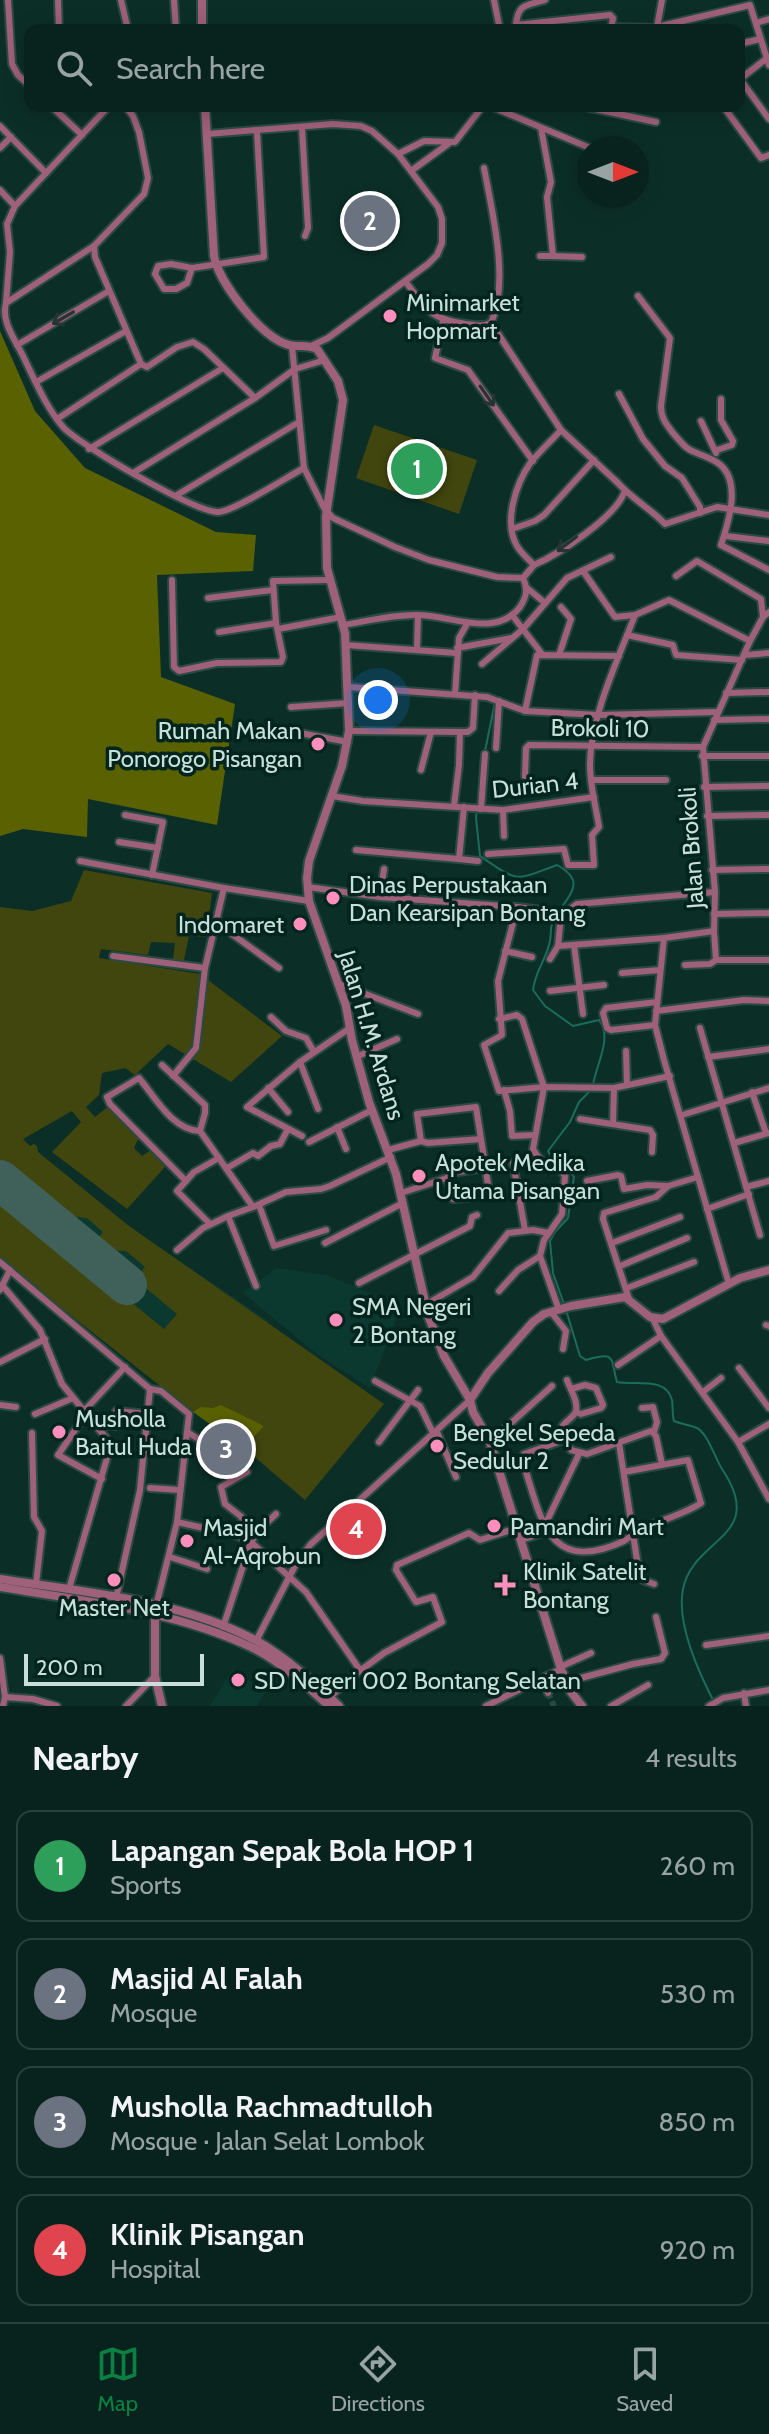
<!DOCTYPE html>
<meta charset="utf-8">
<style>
:root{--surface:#08231d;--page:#162f2a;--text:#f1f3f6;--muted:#98a4a4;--line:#29403b;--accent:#0b8043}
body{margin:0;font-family:Cabin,sans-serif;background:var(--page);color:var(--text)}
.compass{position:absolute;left:577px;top:136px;width:72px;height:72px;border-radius:50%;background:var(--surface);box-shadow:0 4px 20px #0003;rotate:90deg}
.scale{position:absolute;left:24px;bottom:20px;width:180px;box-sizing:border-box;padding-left:8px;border:4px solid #c8e0d9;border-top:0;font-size:22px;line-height:28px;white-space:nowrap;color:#c8e0d9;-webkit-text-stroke:6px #01251d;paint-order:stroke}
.you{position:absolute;left:378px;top:700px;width:28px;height:28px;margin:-20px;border:6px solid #fff;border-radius:50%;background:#1a73e8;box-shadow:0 0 0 12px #1a73e833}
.badge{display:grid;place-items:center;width:52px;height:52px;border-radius:50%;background:var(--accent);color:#fff;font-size:26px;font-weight:700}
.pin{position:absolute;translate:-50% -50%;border:4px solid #fff;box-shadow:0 2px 8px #0006}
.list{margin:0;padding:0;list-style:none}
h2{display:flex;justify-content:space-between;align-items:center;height:104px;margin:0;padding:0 32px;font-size:34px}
h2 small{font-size:26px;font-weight:400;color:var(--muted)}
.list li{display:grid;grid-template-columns:52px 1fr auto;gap:24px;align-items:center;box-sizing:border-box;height:112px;margin:0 16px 16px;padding:0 16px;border:2px solid var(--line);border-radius:16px}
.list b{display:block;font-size:30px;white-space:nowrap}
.list p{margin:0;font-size:26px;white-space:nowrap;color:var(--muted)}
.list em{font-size:26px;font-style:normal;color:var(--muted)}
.icon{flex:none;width:44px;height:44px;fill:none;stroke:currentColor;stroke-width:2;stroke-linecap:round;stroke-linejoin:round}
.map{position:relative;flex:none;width:769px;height:1706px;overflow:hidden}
.search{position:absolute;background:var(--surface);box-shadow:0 4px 20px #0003;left:24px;right:24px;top:24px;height:88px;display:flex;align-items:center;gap:20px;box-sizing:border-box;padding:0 28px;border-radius:16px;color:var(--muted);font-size:30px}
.sheet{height:616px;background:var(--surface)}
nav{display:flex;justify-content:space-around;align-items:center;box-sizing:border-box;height:112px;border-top:2px solid var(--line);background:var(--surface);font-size:22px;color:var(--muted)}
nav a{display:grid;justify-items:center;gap:4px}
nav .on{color:var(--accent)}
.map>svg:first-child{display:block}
</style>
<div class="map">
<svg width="769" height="1706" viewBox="0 0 769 1706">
<rect width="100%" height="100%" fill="#0b2f27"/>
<g fill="#0b392f">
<polygon points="0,1114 30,1146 34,1144 37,1146 38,1152 128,1226 267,1320 276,1335 197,1411 193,1412 0,1259"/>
<polygon points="276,1268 327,1275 401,1306 370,1388 318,1355 243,1293"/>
<polygon points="232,1670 266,1691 257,1706 210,1706"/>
</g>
<g fill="#41460e">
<polygon points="374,425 477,460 459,514 356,478"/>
<polygon points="84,870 212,893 206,937 189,936 184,960 173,960 175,943 151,942 148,955 101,949 99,958 200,974 282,1036 231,1082 168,1044 135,1075 125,1068 102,1073 99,1095 86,1107 95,1117 109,1106 139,1137 134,1148 142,1156 151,1150 165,1167 127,1209 52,1152 81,1122 72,1111 23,1139 30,1146 34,1144 37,1146 38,1152 129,1226 384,1404 305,1500 244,1448 264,1426 213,1408 193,1412 0,1259 0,1194 164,1329 177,1314 135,1279 145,1267 126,1251 100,1250 93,1245 103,1232 87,1218 59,1215 0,1166 0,907 32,911 71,901"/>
</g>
<g fill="#5a6100">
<polygon points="0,331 35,411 85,468 216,532 256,535 253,571 157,575 161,677 235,704 217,825 88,799 87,837 23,829 0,836"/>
<polygon points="221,1405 264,1426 244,1448 193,1412 201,1407 213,1408"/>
</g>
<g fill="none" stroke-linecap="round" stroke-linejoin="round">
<g stroke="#1c6c5b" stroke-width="2">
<polyline points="485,751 495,702"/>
<path d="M480 781 476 818 480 856C520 883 513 881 557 865 584 880 573 891 559 911"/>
<path d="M555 917C549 926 552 931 550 941 547 958 535 971 533 990L545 1006 573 1026 599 1020C613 1037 596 1065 593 1085"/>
<polyline points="564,1304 553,1273 550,1241 555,1232 568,1218 574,1177 563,1162 552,1158 548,1151 570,1122 579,1102 590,1091"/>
<path d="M566 1310 580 1356 586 1360C617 1351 610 1358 617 1382 635 1386 666 1376 672 1400 673 1407 672 1414 674 1421 681 1424 690 1425 697 1428 708 1434 715 1458 722 1469 768 1538 693 1537 683 1589 676 1625 700 1675 716 1706"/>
</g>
<polyline stroke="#40615a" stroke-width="40" points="0,1180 127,1285"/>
<polyline stroke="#274a42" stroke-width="6" stroke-dasharray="6 3" stroke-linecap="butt" points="548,1693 554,1706"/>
<defs>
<g id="minor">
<polyline points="8,0 12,64 18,75 30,86"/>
<polyline points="58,0 59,30"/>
<polyline points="121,0 128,30"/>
<polyline points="174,0 176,30"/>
<polyline points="494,0 500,30"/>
<path d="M545 0C526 6 518 3 516 25L610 15 613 18 611 30"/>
<polyline points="662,0 657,27 750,5 769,65"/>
<polyline points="756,23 769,19"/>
<polyline points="612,27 655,28"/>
<polyline points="739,44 760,39"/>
<polyline points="740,79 769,119"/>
<polyline points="740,79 766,59"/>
<polyline points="51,106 82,135"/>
<path d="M125 106 133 116 139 132 148 178 144 194 94 246 6 303C1 321 14 338 22 354 34 378 46 408 64 428 83 447 193 511 218 512 233 512 287 477 304 468"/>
<polyline points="490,106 590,148"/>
<polyline points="581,106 656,122"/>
<polyline points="723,106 761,158 769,155"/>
<polyline points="0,126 46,173"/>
<polyline points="302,128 308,228 305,236"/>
<polyline points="207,134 333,124 361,126 372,131 398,154 438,207 442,219 442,243 437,255 428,264 328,338 311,346"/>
<polyline points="0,148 11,137"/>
<polyline points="398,154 424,141 455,142 483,106"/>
<path d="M484 168C492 211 510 282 491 323"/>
<polyline points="411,171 448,144"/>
<polyline points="0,190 15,206"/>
<polyline points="94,246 95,257 141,364"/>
<polyline points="540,256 553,256 547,197 551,182 541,128"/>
<polyline points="553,256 582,257"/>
<polyline points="192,268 187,283 176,289 164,289 155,274 158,266 171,264 192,268 264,257 257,132"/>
<path d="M405 281C427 309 429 319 466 324 475 325 483 327 491 323L561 430 618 483C631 498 651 509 665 524L717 507 769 515"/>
<path d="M638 296 670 338 661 406C661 418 666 424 673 433 692 456 689 448 713 460 744 475 729 521 721 545L769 570"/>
<polyline points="6,303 10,252 7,224 15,206 109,106"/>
<polyline points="443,321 435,358 468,370 533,461"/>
<polyline points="17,345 109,291"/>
<polyline points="292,346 304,468 324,508 333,518 395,547 429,560 497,577 523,578"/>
<polyline points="141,364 147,367 177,347 193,342 204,349 255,398"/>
<polyline points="36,382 126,331"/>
<polyline points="619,394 643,439 665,466 682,478 700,507 700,513"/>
<polyline points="57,419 141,364"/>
<polyline points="701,421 716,453"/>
<path d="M561 430C552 440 540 451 531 462 516 483 503 522 517 546 521 553 528 559 534 565 559 554 614 518 624 493"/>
<polyline points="89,449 223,368"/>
<polyline points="717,450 732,445 733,441 721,420 721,399"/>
<polyline points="133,473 255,398 295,369 325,360"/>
<polyline points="177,495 299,422"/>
<polyline points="512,529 535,521 544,515 594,460"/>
<polyline points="726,536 769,541"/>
<polyline points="583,571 615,617 635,615 669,600 750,641"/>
<polyline points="676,576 697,561 761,599 763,617"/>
<polyline points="172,580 174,667 179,671 217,663 281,662 283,657 276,623 273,581 329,580"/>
<polyline points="527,588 545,603"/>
<polyline points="208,598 273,590"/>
<polyline points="512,615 542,654"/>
<path d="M343 625C368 621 394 614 418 615 450 615 496 639 520 607 527 596 528 589 523 578L534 565"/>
<polyline points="278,629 341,617"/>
<polyline points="219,632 276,623"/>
<polyline points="627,635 673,645 676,655 742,660"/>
<polyline points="346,645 456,653"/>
<polyline points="457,648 511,638"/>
<polyline points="417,649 418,615"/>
<polyline points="559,655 571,619 561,607"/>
<polyline points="744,655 769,653"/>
<polyline points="482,664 523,629 567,578 611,557"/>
<polyline points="349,687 487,697 525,711 599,715 717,712"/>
<polyline points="726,693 769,692"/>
<polyline points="455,694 459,638 467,624"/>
<polyline points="291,707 349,703"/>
<polyline points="525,711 537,655 619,656"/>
<polyline points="714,720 769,719"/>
<polyline points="349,731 468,732 473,728 475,695"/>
<polyline points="300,733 348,742"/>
<polyline points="496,748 499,701"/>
<polyline points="702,756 769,756"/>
<polyline points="421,770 431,732"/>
<polyline points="525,776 526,748 529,745 703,747"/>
<polyline points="591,780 666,780"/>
<polyline points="704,787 769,786"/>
<polyline points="332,796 363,801 503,810 594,797"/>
<polyline points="454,806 459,765 460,732"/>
<polyline points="464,807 459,859 478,861"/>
<polyline points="481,809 485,754"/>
<polyline points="503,810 504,836"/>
<polyline points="125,815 163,822 152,875"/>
<polyline points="707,816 769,815"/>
<polyline points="119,842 158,848"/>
<polyline points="356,850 459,859"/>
<path d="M488 854 564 849 568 865H594L592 835 599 827C596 807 590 786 590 765 590 717 618 660 635 615"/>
<polyline points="80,861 224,888 309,901"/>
<polyline points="712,870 769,869"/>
<polyline points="308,887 380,897 517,907 550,911 561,916"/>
<polyline points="380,897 384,869"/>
<polyline points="517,907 498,981 502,1035 484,1045 499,1091 544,1087 614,1088 670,1076"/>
<polyline points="714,914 769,913"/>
<polyline points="561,916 577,904 715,892"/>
<polyline points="214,921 279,968"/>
<polyline points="714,931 716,960 769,960"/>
<polyline points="574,945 583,1014"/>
<polyline points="558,946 664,938"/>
<polyline points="505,951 532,957"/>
<polyline points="113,956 205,968"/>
<polyline points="550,959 558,946 561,916"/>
<polyline points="685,965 710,964 716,960"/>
<polyline points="622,973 660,970"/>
<polyline points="337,983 418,1014"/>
<polyline points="550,991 604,985"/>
<polyline points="656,1011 744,1000 769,1001"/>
<polyline points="271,1017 286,1031 306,1038 314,1052"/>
<path d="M499 1019 517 1015 522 1019 544 1087 533 1149C545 1171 557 1163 565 1176L562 1214 544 1240 540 1256 559 1310"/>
<polyline points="655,1025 611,1030 607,1028 603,1013 606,1008 657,1002"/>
<polyline points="700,1028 760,1235"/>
<polyline points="626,1051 627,1085"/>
<polyline points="356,1057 397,1039"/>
<polyline points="708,1057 769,1049"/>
<polyline points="300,1062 318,1109"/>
<polyline points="162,1065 205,1105 205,1113 200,1131 253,1207 286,1192 321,1189 330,1186 391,1157"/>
<polyline points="173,1076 196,1048 205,968 224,888"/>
<polyline points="268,1088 288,1112"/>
<polyline points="504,1090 510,1111 512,1136 535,1135"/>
<polyline points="752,1092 766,1133"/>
<polygon points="476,1107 481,1139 428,1143 421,1141 417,1114"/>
<polyline points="682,1115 769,1088"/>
<polyline points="580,1119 650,1130 653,1135 652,1152"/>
<polyline points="613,1124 614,1088"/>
<polyline points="337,1127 346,1149"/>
<path d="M200 1131C172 1130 155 1097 139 1078L107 1097 110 1104 186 1181 177 1191 210 1224"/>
<polyline points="302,1136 247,1107 300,1062 350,1028"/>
<polyline points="481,1139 482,1145 489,1191 489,1193 485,1196 453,1199 447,1178 451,1173 485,1168"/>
<polyline points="309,1142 372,1110"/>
<polyline points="734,1143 769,1133"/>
<polyline points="388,1150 421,1141"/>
<polyline points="513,1163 525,1230"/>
<polyline points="227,1168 253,1153 258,1156 271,1146 280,1144 288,1129"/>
<polyline points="186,1181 194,1172 219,1158"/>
<polyline points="587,1181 618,1175 621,1176 624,1189 647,1185 668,1186"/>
<polyline points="746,1187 769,1181"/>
<polyline points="401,1193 447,1178"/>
<polyline points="259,1205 274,1246 326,1230"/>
<polyline points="253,1207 228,1216 256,1286"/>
<polyline points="707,1209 749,1194"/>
<polyline points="325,1243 403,1203"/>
<polyline points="612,1243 680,1217"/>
<polyline points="177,1250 203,1228 228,1216"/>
<polyline points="0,1262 150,1389"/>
<polyline points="620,1266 687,1238"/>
<polyline points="359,1283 470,1226 472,1217 477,1215"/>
<polyline points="729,1284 664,1060 655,1025 664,938 714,931 715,892 703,747 750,641 763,617 769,612"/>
<polyline points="2,1285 40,1330 62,1384 111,1444 69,1589"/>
<polyline points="627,1288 694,1262"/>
<polyline points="0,1290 10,1270"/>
<polyline points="499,1291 518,1270 540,1256"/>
<polyline points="629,1299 603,1219 604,1213 656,1197 668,1186 698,1177"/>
<polyline points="425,1305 473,1277 508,1233 533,1230 549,1233"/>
<polyline points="551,1312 566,1331 563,1349"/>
<polyline points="653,1319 661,1336 738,1442 769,1499"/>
<polyline points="766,1325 769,1326"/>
<polyline points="0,1362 45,1339"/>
<polyline points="618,1365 661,1336"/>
<polyline points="739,1368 769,1408"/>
<path d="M567 1380C570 1389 580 1404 575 1413 571 1420 564 1421 561 1429L571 1450 587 1454 651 1431 656 1436 662 1464"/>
<polyline points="375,1381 420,1406 434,1435"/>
<polyline points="150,1389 161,1391 189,1414 177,1522 156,1606"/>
<polyline points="571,1389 585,1385 596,1388 603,1405 601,1408 581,1414 576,1412"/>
<polyline points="703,1392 721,1378"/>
<polyline points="0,1405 16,1407"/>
<polyline points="642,1408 653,1407 657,1422 654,1432"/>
<polyline points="84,1411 125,1367"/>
<polyline points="116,1411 148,1414"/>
<polyline points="35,1414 73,1398"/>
<polyline points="86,1414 58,1455 102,1479"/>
<polyline points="96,1426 120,1426"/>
<polyline points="187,1432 215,1449 230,1480"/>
<polyline points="437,1432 456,1477"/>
<polyline points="32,1433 34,1517 42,1531 36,1584"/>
<path d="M564 1440 524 1454 522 1459C541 1516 546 1577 624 1541 630 1538 632 1533 638 1530 658 1521 683 1515 701 1503L688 1460 624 1472"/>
<polyline points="379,1442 418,1390"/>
<polyline points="490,1442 552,1386"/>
<polyline points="738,1442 769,1424"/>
<polyline points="619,1443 639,1573 643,1580 654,1584"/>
<polyline points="150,1488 180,1490"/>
<polyline points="177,1522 235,1535 251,1542 306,1592 360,1670"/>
<polyline points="331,1528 355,1548"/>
<polyline points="235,1535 243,1518 225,1504 221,1487 247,1472"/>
<polyline points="519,1536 544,1527 579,1454"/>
<polyline points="521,1540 546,1532"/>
<polyline points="170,1557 207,1569"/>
<polyline points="116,1598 140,1490 150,1389"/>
<polyline points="223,1627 251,1542 260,1529 276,1514"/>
<polyline points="256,1641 297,1562 311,1544 470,1400"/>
<polyline points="706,1645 769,1636"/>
<polyline points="0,1658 5,1697 3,1706"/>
<polyline points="560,1667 591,1653"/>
<polyline points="542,1678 548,1693"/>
<polyline points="566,1682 633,1664 661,1659 665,1653 656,1617"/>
<polyline points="744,1693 746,1706"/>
<polyline points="5,1697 33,1699 57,1706"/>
<polyline points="330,1697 353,1676 384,1653 442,1622 433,1597 416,1602 396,1570 397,1565 469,1533 480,1540 517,1528"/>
<polyline points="126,1706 155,1676"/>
<polyline points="486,1706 561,1669"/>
<polyline points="611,1706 648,1685"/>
<polyline points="709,1706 723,1698 769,1690"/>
</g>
<g id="tertiary">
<polyline points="202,0 202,30"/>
<path d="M205 106 214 256C219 283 260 335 286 344 296 348 307 344 317 349L338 381 343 400 326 516 327 568 345 633 349 731 342 766 309 861 307 878 309 901 346 1006 352 1040 369 1102 396 1174 428 1315 444 1356 470 1400"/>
<path d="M0 1579C85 1592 180 1600 257 1641 287 1658 314 1683 339 1706"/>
<path d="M0 1587C83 1601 173 1610 251 1647 280 1661 305 1684 329 1706"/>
<polyline points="155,1611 155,1676 162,1706"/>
<polyline points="582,1706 571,1692 561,1669 490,1442 473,1412 470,1400 488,1373 533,1322 544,1314 571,1306 625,1297 650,1317 663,1319 740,1278 769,1270"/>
</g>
</defs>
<use href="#minor" stroke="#294b43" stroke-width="10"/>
<use href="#tertiary" stroke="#294b43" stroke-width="12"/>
<use href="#minor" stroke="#9f6079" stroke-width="6"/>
<use href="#tertiary" stroke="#9f6079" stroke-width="8"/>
</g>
<defs><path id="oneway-shaft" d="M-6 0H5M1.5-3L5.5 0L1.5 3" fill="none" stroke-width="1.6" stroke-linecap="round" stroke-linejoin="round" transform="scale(2)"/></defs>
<g stroke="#283434">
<use href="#oneway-shaft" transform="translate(63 318) rotate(150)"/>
<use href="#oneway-shaft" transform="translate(487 396) rotate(55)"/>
<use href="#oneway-shaft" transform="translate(567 544) rotate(143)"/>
</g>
<g fill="#fe8ebc" stroke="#01251d" stroke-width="3">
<circle cx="390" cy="316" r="8"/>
<circle cx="318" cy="744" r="8"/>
<circle cx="333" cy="898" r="8"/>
<circle cx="300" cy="924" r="8"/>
<circle cx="419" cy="1176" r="8"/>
<circle cx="336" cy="1320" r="8"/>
<circle cx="59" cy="1432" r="8"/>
<circle cx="437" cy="1446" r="8"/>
<circle cx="494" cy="1526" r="8"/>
<circle cx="187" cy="1541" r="8"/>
<circle cx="114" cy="1580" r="8"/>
<path d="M501 1573h8v8h8v8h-8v8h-8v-8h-8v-8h8z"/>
<circle cx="238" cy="1680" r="8"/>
</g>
<g text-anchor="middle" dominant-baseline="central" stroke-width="7" stroke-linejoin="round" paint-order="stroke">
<g font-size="24" fill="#c8e0d9" stroke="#01251d" text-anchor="start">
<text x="406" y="302">Minimarket<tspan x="406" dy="28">Hopmart</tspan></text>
<text x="302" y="730" text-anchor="end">Rumah Makan<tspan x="302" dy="28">Ponorogo Pisangan</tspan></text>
<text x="349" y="884">Dinas Perpustakaan<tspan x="349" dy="28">Dan Kearsipan Bontang</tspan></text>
<text x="284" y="924" text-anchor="end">Indomaret</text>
<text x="435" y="1162">Apotek Medika<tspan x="435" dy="28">Utama Pisangan</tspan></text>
<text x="352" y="1306">SMA Negeri<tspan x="352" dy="28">2 Bontang</tspan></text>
<text x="75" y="1418">Musholla<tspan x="75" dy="28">Baitul Huda</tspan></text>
<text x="453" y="1432">Bengkel Sepeda<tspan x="453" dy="28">Sedulur 2</tspan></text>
<text x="510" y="1526">Pamandiri Mart</text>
<text x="203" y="1527">Masjid<tspan x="203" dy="28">Al-Aqrobun</tspan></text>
<text x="523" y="1571">Klinik Satelit<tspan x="523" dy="28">Bontang</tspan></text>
<text x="114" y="1607" text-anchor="middle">Master Net</text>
<text x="254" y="1680">SD Negeri 002 Bontang Selatan</text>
</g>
<g font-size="24" fill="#c8e0d9" stroke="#01251d">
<text transform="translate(600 728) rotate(1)">Brokoli 10</text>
<text transform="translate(535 785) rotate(-6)">Durian 4</text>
<text transform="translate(691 848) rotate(-94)">Jalan Brokoli</text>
<text transform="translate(372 1035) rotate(73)">Jalan H.M. Ardans</text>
</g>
</g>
</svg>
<svg class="compass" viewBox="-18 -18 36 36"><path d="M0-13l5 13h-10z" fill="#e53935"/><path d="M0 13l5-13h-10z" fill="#98a4a4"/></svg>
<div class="scale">200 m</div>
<div class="you"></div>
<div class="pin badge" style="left:417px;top:469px;background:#2e9e5b">1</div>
<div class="pin badge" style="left:370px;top:221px;background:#6b7280">2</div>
<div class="pin badge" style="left:226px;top:1449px;background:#6b7280">3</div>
<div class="pin badge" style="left:356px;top:1529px;background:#e0444e">4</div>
<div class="search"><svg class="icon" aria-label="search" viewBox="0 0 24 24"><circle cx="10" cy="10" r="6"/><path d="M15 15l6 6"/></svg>Search here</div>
</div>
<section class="sheet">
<h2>Nearby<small>4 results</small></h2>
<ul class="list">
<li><span class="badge" style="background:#2e9e5b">1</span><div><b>Lapangan Sepak Bola HOP 1</b><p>Sports</p></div><em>260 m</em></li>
<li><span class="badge" style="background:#6b7280">2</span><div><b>Masjid Al Falah</b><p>Mosque</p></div><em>530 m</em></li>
<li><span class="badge" style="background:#6b7280">3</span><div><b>Musholla Rachmadtulloh</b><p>Mosque · Jalan Selat Lombok</p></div><em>850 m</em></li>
<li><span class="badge" style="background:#e0444e">4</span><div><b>Klinik Pisangan</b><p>Hospital</p></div><em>920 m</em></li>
</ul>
</section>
<nav>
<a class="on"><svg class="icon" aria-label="map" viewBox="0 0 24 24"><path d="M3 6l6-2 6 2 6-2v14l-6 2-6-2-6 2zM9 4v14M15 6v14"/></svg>Map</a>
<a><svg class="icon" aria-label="directions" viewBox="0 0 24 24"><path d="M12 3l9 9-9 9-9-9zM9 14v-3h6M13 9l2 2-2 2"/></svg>Directions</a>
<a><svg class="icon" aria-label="saved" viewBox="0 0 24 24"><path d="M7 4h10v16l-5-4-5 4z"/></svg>Saved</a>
</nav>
